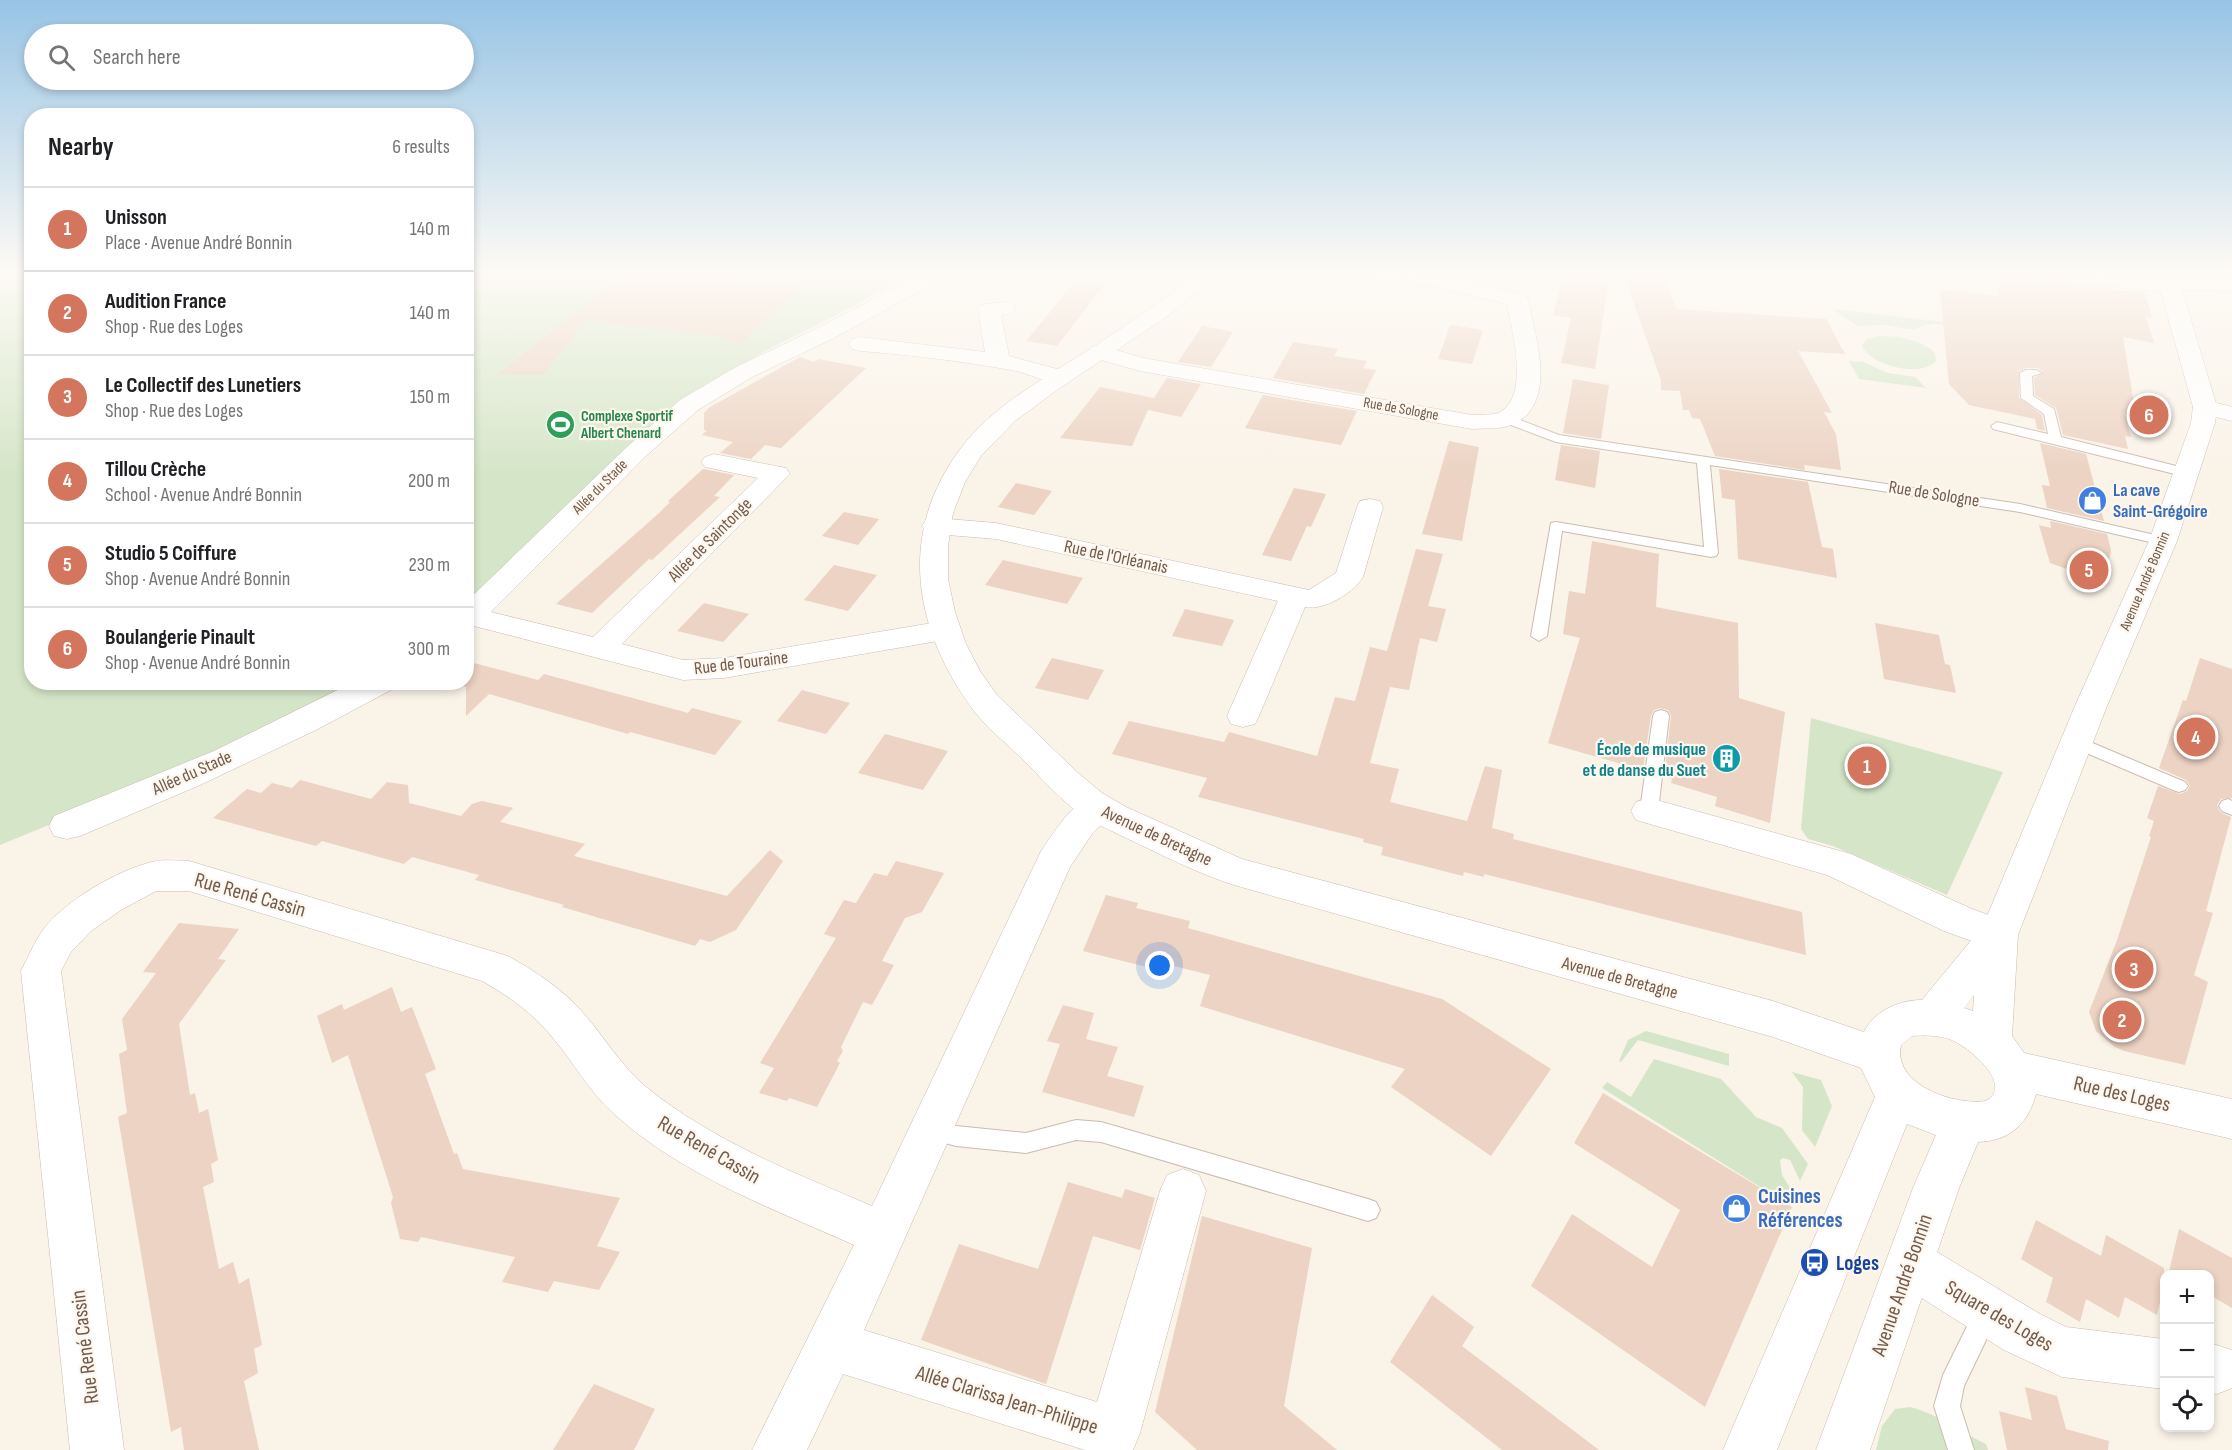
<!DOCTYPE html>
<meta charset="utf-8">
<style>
:root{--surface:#fff;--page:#f6f6f6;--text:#202124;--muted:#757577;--line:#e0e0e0;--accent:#d4755d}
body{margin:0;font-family:"Sofia Sans Condensed",sans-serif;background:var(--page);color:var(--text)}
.controls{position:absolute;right:18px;bottom:18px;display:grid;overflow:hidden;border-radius:12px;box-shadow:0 3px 9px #0003}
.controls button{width:54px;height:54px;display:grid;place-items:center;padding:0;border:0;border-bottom:2px solid var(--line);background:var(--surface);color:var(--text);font:30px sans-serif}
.you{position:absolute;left:1160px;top:966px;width:21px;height:21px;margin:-15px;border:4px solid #fff;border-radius:50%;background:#1a73e8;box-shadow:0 0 0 9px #1a73e833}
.badge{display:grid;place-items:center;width:39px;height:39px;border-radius:50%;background:var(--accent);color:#fff;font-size:20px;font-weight:700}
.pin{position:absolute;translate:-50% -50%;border:3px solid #fff;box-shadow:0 2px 6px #0006}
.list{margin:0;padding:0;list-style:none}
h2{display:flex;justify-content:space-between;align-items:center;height:78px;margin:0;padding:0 24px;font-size:26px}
h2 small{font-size:20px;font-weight:400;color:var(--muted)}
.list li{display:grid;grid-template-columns:39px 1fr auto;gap:18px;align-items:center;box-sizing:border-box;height:84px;padding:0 24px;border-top:2px solid var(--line)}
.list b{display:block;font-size:22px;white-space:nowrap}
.list p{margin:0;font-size:20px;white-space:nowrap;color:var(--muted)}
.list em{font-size:20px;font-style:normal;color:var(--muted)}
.icon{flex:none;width:33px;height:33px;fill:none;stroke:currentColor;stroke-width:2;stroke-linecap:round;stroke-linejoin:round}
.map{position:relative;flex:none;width:2232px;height:1450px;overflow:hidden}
.search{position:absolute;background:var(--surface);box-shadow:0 3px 9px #0003;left:24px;top:24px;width:450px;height:66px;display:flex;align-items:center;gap:15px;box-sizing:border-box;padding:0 21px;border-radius:33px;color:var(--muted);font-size:22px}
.panel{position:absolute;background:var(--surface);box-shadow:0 3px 9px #0003;left:24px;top:108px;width:450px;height:582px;border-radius:24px}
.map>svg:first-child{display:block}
</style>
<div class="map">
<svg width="2232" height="1450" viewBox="0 0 2232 1450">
<rect width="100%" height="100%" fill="#faf3e8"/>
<g fill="#d5e6c8">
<polygon points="0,273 31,273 32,682 362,683 146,785 0,845"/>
<polygon points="466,273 912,273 852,307 763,352 699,390 467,603"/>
<polygon points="1832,309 2062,336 2063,343 1936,324 1923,325 1914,330 1884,325 1858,326"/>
<path d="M1879 336C1899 336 1920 339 1935 353L1936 361C1919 378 1872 366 1862 346L1866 339Z"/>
<polygon points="1849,361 1863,362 1888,373 1915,377 1926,388 1859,379"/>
<polygon points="1811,718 2003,772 1947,895 1833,846 1808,839 1801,829"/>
<polygon points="1646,1031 1729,1054 1729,1066 1638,1040 1621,1062 1619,1061 1628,1040"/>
<polygon points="1654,1059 1721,1079 1756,1117 1782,1128 1808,1164 1800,1181 1790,1160 1783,1158 1780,1160 1782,1175 1794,1194 1789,1205 1602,1088 1607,1082 1631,1097"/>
<polygon points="1792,1072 1821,1080 1832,1106 1815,1147 1802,1130 1803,1087"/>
<path d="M1910 1407C1940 1415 1959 1431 1986 1444L1988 1450H1876L1882 1426 1895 1409Z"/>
</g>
<g fill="#ecd3c3">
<polygon points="625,273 704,273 801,284 741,344 719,336 586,320 543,375 498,374"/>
<polygon points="1082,273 1113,273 1057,346 1026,341"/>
<polygon points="1564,273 1610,273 1595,369 1561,363 1571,318 1553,315"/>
<polygon points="1623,273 1662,273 1677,309 1826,319 1845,354 1798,351 1832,413 1824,412 1836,434 1841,470 1804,465 1805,470 1715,456 1700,419 1692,418 1689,410 1683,410 1680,391 1661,390 1661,380"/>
<polygon points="1999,273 2026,273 2029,278 2038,281 2145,293 2152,318 2146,317 2154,343 2123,337 2137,422 2126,419 2131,437 2125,436 2128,449 2063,435 2056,408 2035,395 2034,378 2044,372 2037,368 2026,368 2019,371 2019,398 2042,415 2045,431 2037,429 2035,419 1969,405 1949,384 1940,289 1998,296"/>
<polygon points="1450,325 1483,330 1472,364 1438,359"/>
<polygon points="1202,326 1233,332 1211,367 1178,362"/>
<polygon points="1293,342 1338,349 1334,356 1367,361 1363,368 1376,370 1364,394 1273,378"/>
<polygon points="800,357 814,362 818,359 866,368 781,448 765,445 751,459 720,453 733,442 702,435 707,430 704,430 704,413 710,407"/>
<polygon points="1167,378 1201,384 1181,417 1148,410 1132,446 1060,438 1100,387 1154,398"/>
<polygon points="1573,379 1609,385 1601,439 1563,433"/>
<polygon points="1263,395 1357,411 1341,445 1245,428"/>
<polygon points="1449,441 1479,447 1462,541 1422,534"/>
<polygon points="2040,443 2086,454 2104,521 2047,508 2042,485 2050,486"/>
<polygon points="1561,445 1600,451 1595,488 1555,480"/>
<polygon points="703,469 734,475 714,496 720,497 652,560 649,559 592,613 556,604 658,514 670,502 668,501"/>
<polygon points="1719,469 1808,482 1822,547 1833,549 1837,578 1738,559 1735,500 1722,498"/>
<polygon points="1016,483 1052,491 1034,515 998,507"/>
<polygon points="1294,488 1326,494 1311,527 1307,526 1291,561 1262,555"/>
<polygon points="844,512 879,519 858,545 822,536"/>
<polygon points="2050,521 2107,534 2111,550 2110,556 2097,580 2050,563 2039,525 2051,528"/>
<polygon points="1592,541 1659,554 1656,607 1738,623 1739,698 1785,712 1770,823 1715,806 1717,797 1671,783 1672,779 1664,777 1671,716 1668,710 1660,708 1654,710 1651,715 1643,770 1548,743 1580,638 1563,634 1569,591 1585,594"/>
<polygon points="1416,549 1443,554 1428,606 1446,609 1437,642 1420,638 1409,690 1390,687 1370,763 1399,769 1390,802 1467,821 1485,766 1502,770 1492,828 1514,834 1513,839 1802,912 1806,955 1484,874 1484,877 1464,872 1463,876 1381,855 1383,847 1363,842 1364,839 1198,797 1207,778 1112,754 1129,721 1224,742 1229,732 1317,756 1335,697 1355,701 1370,647 1387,651"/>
<polygon points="1003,560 1083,578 1067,604 985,585"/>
<polygon points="834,565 877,575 848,611 804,600"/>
<polygon points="704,603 749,614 723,642 677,631"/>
<polygon points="1185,609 1234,620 1222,646 1172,636"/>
<polygon points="1875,623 1939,635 1945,664 1950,665 1956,693 1884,679"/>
<polygon points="1052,658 1104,670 1088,700 1035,688"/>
<polygon points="2200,658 2232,669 2232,798 2221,799 2217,805 2220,812 2231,817 2206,911 2213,913 2194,975 2208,982 2185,1065 2124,1051 2115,1047 2096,1031 2089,1012 2117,940 2151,837 2149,836 2154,821 2147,818 2158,786 2180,794 2187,791 2190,786 2186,780 2159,768 2183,700 2186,701"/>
<polygon points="466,661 538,680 544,674 688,713 692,708 742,721 715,755 630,732 628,734 489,694 466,716 466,687 454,684 466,682"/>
<polygon points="802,690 850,703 826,734 777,721"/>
<polygon points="885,734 948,751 923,790 858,773"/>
<polygon points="300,780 371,799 387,782 408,785 409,803 461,816 472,804 482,801 513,808 500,822 585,844 574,856 727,896 770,850 783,861 736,930 710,942 700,939 695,946 562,907 564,905 475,880 479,875 412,857 404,864 322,841 316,846 213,818 247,789 261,793 272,783 292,788"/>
<polygon points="896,861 944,873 922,912 905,918 882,961 894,965 872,1005 863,1002 841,1047 843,1051 837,1061 840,1063 817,1107 789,1098 787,1101 759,1093 774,1068 760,1063 836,938 824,934 844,900 856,903 874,873 887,876"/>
<polygon points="1106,895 1138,903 1136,908 1190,921 1188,928 1442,999 1551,1069 1491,1156 1391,1087 1405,1069 1200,1006 1210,975 1158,962 1155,969 1083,951"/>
<polygon points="179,923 239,929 218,959 226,960 179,1024 190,1095 195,1093 199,1113 208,1109 218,1160 211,1164 214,1182 203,1187 219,1269 233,1262 239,1284 249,1278 262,1345 254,1349 258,1373 244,1381 259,1450 184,1450 181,1427 171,1432 118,1117 127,1113 119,1054 127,1050 122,1019 156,973 143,972"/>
<polygon points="392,987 401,1012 412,1007 436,1069 425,1074 454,1154 457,1153 463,1169 620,1198 597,1246 620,1252 599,1290 554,1281 548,1292 502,1282 515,1257 421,1237 418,1242 400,1239 391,1203 393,1197 348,1055 332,1063 317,1016 342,1004 344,1010"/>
<polygon points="1063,1005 1094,1013 1086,1039 1118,1047 1107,1076 1144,1086 1134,1117 1042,1092 1060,1044 1047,1041"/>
<polygon points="1603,1093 1792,1207 1705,1407 1531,1286 1572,1214 1652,1267 1680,1210 1574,1143"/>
<polygon points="1068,1182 1122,1198 1125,1189 1155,1198 1140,1250 1093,1236 1046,1384 921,1340 959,1244 1038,1269"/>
<polygon points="1202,1216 1312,1248 1284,1406 1337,1450 1197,1450 1155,1412"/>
<polygon points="2036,1220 2101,1256 2106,1235 2164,1268 2164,1286 2157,1315 2125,1297 2119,1318 2086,1299 2080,1322 2046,1302 2053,1278 2021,1259"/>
<polygon points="2179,1229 2232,1258 2232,1308 2210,1295 2210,1275 2174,1275 2169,1272"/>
<polygon points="1432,1295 1474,1327 1462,1346 1599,1450 1502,1450 1390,1362"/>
<polygon points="594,1384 655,1409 634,1450 553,1450"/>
<polygon points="2025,1387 2057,1396 2066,1429 2109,1441 2108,1450 2007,1450 1999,1411 2032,1420"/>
</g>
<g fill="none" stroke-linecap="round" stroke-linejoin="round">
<defs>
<g id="lane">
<polygon points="2036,370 2042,373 2032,376 2033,396 2054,409 2061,437 2192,470 2194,473 2187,477 1993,429 1991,426 1997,422 2048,434 2044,414 2021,398 2020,373 2026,370"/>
<polygon points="1507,415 1559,435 2020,504 2168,538 2170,541 2163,545 2020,512 1710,465 1718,553 1716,556 1711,557 1562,531 1547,636 1539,641 1531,636 1551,523 1556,522 1704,547 1697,463 1556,442 1503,422 1503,416"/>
<polygon points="1661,710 1667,712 1669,716 1658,811 1655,816 1649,818 1643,816 1640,811 1653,716 1655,712"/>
<polygon points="2076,736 2185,782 2188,786 2185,790 2179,792 2173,790 2070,746 2068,742 2070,738"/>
<polygon points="2228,799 2232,801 2232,815 2222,811 2219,806 2222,801"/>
<polygon points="931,1120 956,1126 1026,1133 1076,1120 1101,1122 1368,1199 1376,1202 1380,1210 1376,1218 1368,1221 1101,1142 1076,1140 1026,1153 956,1146 923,1137 920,1130 923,1123"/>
<polygon points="1986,1303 1995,1306 1998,1315 1964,1386 1960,1406 1974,1450 1948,1450 1934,1406 1943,1375 1977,1306"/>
</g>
<g id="street">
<polygon points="923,273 948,273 945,277 832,339 752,377 698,410 646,456 491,612 593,637 758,478 705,467 701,462 705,457 714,454 786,468 790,474 622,644 683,660 724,658 944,621 955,624 959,631 955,638 724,678 683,680 474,626 466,628 466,602 628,446 680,400 736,367 816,329"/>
<path d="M1362 273C1417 268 1471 282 1525 295L1528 300C1535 336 1557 397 1518 422 1505 430 1486 428 1472 429L1140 371 1091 357 1088 352 1091 347 1099 345 1143 358 1472 415C1480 414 1493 416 1500 412 1530 396 1512 330 1507 304L1441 288 1372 279 1365 277Z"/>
<path d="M1004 302 1012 303 1015 308 1012 313 1001 315 1009 356 1068 372 1072 377 1068 382C1051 386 1029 373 1011 370 961 361 911 355 860 351L852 349 849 344 852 339 860 337 985 352 978 310 981 305Z"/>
<polygon points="2205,400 2232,407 2232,421 2196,412 2193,407 2196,402"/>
<path d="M1370 499 1380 501 1383 507 1363 577C1353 593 1324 611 1305 607L1259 716 1255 724 1243 727 1231 724 1227 716 1278 601 996 539 936 534 926 532 922 526 926 520 936 518 996 523 1309 590 1336 573 1357 507 1360 501Z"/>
<polygon points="354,682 396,682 391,690 316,730 198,786 80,836 67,839 54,836 49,826 54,816 214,751"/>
<path d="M1097 795 1109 799 1115 808 1109 817 1092 834 1070 867 864 1330 1097 1402 1160 1191 1167 1175 1183 1169 1199 1175 1206 1191 1140 1433 1133 1450H1085L843 1374 807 1450H752L854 1245C771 1208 681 1175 613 1113 589 1091 574 1063 553 1038 534 1014 509 996 482 981L189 891H156L121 910 91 931 71 952 61 971 124 1450H70L21 971C28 958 34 942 43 930 64 901 118 870 152 862 163 859 177 861 189 861L508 956C536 972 563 989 584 1014 605 1038 621 1066 646 1087 713 1141 794 1173 872 1206L1041 851C1057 829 1070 803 1097 795Z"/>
<polygon points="1649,798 1851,854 1972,909 2013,924 2018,935 2013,946 1999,951 1944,931 1827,875 1636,820 1631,811 1636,802"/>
<polygon points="1910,1239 1927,1246 2040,1314 2066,1327 2164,1339 2164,1389 2062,1377 2004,1350 1893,1280 1886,1263 1893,1246"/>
<polygon points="2210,1343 2232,1350 2232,1388 2217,1394 2210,1393"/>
</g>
<path id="secondary" d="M1198 273H1220L1169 315 1057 390 1015 421 981 456 965 482 953 513 948 546V579L955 612 966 644 980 671 997 695 1077 772 1102 793 1126 807 1242 859 1773 1001 1864 1032C1874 1011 1899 1000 1922 1000L1983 926 2075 706 2149 541 2191 423 2193 407 2161 292 2038 279 2031 277 2028 273H2091L2157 280H2160V273H2180L2181 278 2232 279V291L2182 290 2217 407 2215 423 2177 541 2107 706 2018 935 2012 1036 2024 1053 2232 1099V1139L2036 1094C2028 1124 2010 1141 1978 1142L1959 1188 1870 1450H1816L1913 1188 1936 1135 1907 1124 1777 1450H1723L1875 1097 1861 1068 1773 1037 1234 885C1197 873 1162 855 1126 838 1110 830 1093 823 1078 812 1056 796 1039 775 1019 756 1004 741 987 728 974 711 913 629 897 533 961 448 991 408 1038 382 1079 356 1120 330 1160 303 1198 273ZM1974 995 1973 1011 1964 1008ZM1912 1036C1923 1035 1937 1035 1949 1039 1965 1044 2012 1081 1989 1099 1983 1103 1973 1102 1967 1101 1940 1099 1893 1080 1901 1045Z"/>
</defs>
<use href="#lane" stroke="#cbbbb0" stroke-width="2"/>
<use href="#street" stroke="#cbbbb0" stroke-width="1"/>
<use href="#secondary" stroke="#cdbbae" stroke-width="1"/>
<use href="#lane" fill="#fff" fill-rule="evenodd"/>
<use href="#street" fill="#fff" fill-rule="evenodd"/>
<use href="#secondary" fill="#fff" fill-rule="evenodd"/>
</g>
<linearGradient id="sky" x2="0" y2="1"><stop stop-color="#97c4e5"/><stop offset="0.57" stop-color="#fdfaf5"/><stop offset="1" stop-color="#fdfaf5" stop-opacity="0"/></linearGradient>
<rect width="2232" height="476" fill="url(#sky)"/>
<defs>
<symbol id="stadium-disc" viewBox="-11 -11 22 22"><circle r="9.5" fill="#2e9e5b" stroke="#fdf7ee"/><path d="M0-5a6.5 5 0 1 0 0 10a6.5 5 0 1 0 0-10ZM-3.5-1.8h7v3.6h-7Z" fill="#fff"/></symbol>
<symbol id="shop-disc" viewBox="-11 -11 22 22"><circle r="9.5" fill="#3f7fe0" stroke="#fdf7ee"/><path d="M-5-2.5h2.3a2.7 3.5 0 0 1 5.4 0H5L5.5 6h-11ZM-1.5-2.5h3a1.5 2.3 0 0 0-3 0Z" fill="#fff"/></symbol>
<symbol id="building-disc" viewBox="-11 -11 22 22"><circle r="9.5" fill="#0f9aa8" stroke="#fdf7ee"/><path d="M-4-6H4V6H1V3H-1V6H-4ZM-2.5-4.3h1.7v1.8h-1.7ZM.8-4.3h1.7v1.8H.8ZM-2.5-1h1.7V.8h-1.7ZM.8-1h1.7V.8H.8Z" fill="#fff"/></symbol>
<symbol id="bus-disc" viewBox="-11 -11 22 22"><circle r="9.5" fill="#1a4fb4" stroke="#fdf7ee"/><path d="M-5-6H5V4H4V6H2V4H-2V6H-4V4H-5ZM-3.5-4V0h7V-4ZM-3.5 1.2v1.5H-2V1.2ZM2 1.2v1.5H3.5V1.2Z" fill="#fff"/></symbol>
</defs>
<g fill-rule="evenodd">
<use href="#stadium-disc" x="544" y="408" width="33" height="33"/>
<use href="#shop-disc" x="2076" y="484" width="33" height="33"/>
<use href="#building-disc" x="1710" y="742" width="33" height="33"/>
<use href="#shop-disc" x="1720" y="1192" width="33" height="33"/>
<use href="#bus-disc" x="1798" y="1246" width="33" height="33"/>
</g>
<g text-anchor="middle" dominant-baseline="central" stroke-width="4.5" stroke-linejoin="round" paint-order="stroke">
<g font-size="15" fill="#715b4f" stroke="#fdf7ee">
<text transform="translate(1401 409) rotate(10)">Rue de Sologne</text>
<text transform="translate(600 487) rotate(-45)">Allée du Stade</text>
<text transform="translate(2145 581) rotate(-67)">Avenue André Bonnin</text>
</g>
<g font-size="15" font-weight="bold" fill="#27864d" stroke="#fdf7ee" text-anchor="start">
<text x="581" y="416">Complexe Sportif<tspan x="581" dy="17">Albert Chenard</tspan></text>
</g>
<g font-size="18" font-weight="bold" fill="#366cbe" stroke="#fdf7ee" text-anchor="start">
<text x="2113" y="490">La cave<tspan x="2113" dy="21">Saint-Grégoire</tspan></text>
</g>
<g font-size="18" fill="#715b4f" stroke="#fdf7ee">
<text transform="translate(1934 494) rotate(9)">Rue de Sologne</text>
<text transform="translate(710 540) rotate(-45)">Allée de Saintonge</text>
<text transform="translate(1116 557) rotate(12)">Rue de l'Orléanais</text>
<text transform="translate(741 663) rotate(-7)">Rue de Touraine</text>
<text transform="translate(192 773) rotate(-24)">Allée du Stade</text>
<text transform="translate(1157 836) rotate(25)">Avenue de Bretagne</text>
<text transform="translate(1620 978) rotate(15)">Avenue de Bretagne</text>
</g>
<g font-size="18" font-weight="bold" fill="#0d838f" stroke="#fdf7ee" text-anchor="end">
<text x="1706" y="749">École de musique<tspan x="1706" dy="21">et de danse du Suet</tspan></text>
</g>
<g font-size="21" fill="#715b4f" stroke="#fdf7ee">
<text transform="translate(250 895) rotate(16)">Rue René Cassin</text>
<text transform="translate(2122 1094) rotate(13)">Rue des Loges</text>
<text transform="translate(709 1150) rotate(30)">Rue René Cassin</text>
<text transform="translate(1902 1285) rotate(-71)">Avenue André Bonnin</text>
<text transform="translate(1999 1316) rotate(30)">Square des Loges</text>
<text transform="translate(85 1347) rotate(-97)">Rue René Cassin</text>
<text transform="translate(1007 1400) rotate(17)">Allée Clarissa Jean-Philippe</text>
</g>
<g font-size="21" font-weight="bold" fill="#366cbe" stroke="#fdf7ee" text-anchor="start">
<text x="1758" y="1196">Cuisines<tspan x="1758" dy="24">Références</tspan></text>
</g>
<g font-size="21" font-weight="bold" fill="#164399" stroke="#fdf7ee" text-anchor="start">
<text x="1836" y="1263">Loges</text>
</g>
</g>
</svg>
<div class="controls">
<button>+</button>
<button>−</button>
<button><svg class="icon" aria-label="locate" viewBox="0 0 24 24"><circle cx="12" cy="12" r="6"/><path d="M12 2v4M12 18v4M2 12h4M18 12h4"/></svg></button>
</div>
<div class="you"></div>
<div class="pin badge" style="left:1867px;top:766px">1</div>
<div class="pin badge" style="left:2122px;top:1020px">2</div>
<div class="pin badge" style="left:2134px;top:969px">3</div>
<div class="pin badge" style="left:2196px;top:737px">4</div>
<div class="pin badge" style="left:2089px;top:570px">5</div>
<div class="pin badge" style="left:2149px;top:415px">6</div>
<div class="search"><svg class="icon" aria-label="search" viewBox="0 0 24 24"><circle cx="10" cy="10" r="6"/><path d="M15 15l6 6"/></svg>Search here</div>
<section class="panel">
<h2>Nearby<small>6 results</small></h2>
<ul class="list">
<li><span class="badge">1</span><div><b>Unisson</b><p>Place · Avenue André Bonnin</p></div><em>140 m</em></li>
<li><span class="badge">2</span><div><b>Audition France</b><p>Shop · Rue des Loges</p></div><em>140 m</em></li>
<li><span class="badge">3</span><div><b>Le Collectif des Lunetiers</b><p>Shop · Rue des Loges</p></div><em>150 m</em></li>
<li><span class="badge">4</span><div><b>Tillou Crèche</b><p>School · Avenue André Bonnin</p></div><em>200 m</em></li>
<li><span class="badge">5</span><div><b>Studio 5 Coiffure</b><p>Shop · Avenue André Bonnin</p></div><em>230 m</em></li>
<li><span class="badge">6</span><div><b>Boulangerie Pinault</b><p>Shop · Avenue André Bonnin</p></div><em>300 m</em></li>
</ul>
</section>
</div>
